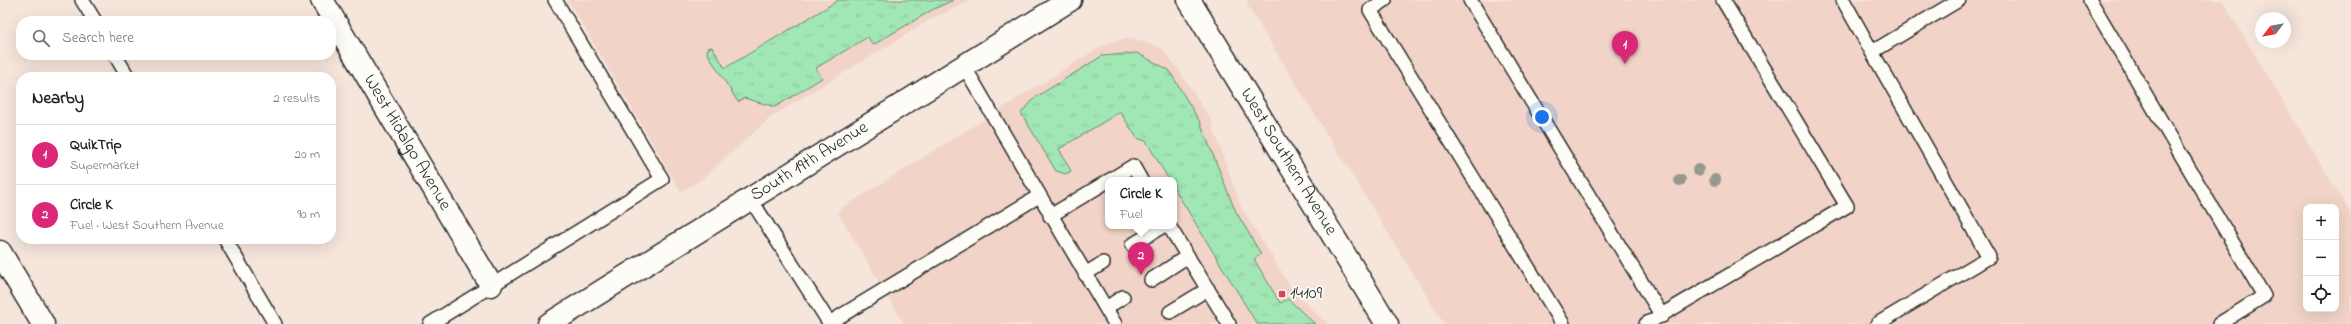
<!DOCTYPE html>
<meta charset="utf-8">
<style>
:root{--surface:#fff;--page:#f2f2f2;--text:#202124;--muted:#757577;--line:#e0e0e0;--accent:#db2777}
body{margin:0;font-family:"Indie Flower",sans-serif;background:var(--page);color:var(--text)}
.controls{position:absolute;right:12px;bottom:12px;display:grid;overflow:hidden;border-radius:8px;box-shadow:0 4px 16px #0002}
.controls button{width:36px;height:36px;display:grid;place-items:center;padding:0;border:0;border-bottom:1px solid var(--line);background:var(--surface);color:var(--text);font:20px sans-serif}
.compass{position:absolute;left:2255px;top:12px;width:36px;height:36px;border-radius:50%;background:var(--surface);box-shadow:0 4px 16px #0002;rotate:239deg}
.you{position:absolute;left:1542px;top:117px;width:14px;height:14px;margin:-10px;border:3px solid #fff;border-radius:50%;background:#1a73e8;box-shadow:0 0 0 6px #1a73e833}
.badge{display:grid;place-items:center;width:26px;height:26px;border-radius:50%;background:var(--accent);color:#fff;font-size:13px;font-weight:700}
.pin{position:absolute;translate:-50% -33px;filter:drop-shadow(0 1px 2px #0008)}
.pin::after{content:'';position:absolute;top:21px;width:14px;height:12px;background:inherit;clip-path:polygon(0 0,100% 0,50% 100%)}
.popup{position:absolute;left:1105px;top:177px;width:72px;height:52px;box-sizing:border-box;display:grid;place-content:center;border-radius:8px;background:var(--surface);filter:drop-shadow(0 1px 3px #0005);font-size:13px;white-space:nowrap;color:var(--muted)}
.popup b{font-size:15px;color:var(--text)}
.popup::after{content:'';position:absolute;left:50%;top:100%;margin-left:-8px;border:8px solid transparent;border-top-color:var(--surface)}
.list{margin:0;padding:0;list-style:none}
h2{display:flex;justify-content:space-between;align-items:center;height:52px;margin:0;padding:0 16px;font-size:17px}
h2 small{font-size:13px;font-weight:400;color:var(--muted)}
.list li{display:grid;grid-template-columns:26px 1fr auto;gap:12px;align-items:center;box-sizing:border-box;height:60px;padding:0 16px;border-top:1px solid var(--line)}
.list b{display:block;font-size:15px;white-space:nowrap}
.list p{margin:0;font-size:13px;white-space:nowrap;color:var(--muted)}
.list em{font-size:13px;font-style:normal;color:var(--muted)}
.icon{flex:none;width:22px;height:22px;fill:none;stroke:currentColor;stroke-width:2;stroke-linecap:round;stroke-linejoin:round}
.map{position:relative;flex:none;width:2351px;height:324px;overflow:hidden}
.search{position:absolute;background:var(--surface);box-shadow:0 4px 16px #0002;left:16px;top:16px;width:320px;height:44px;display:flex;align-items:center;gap:10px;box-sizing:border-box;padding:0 14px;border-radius:16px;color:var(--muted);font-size:15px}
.panel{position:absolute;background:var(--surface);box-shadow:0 4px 16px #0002;left:16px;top:72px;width:320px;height:172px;border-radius:16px}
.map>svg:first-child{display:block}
</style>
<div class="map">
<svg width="2351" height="324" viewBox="0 0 2351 324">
<defs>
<pattern id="grass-tufts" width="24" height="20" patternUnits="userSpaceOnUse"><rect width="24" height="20" fill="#a1e7b4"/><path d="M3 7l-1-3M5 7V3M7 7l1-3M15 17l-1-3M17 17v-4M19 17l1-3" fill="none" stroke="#8bc69b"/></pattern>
</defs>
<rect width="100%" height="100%" fill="#f6e5db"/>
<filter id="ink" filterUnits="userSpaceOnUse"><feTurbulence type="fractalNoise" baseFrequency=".025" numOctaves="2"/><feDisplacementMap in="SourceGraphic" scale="8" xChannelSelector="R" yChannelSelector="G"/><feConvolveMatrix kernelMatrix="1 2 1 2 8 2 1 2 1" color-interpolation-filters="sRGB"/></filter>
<g filter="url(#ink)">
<g fill="#f1d4c7" fill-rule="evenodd">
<polygon points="568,0 973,0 935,17 770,118 702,179 681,192"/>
<path d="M1247 0H2222L2351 214V324H1444L1254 16 1247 5ZM2306 207H2336V309H2306Z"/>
<path d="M1133 38 1162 48 1176 66 1210 118 1241 207 1296 295 1328 324H904L837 211 1089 54 1112 41ZM1108 180H1174V226H1108Z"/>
</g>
<g fill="url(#grass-tufts)" stroke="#668970">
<polygon points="839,0 953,0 932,10 873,45 868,37 816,68 822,78 775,107 744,98 738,102 707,53 708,48 712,47 725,68"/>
<polygon points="1137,53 1169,70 1200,122 1235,210 1261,254 1254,259 1280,303 1288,299 1315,324 1257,324 1174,188 1174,180 1169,180 1146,141 1137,138 1120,112 1059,149 1071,171 1066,174 1056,171 1021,113 1036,97 1102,56"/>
</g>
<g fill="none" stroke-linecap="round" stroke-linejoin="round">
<defs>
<g id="lane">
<polyline points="82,0 95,21"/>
<polyline points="1385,0 1370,10 1563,324"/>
<polyline points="1470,0 1662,316"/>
<polyline points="1843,0 1872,52"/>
<polyline points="2090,0 2264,296 2219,324"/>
<polyline points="115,55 128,77"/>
<polyline points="964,66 1115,324"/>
<polyline points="1110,180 1133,166 1141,180"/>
<polyline points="750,198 830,324"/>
<polyline points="1050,216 1108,181"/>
<polyline points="1169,226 1229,324"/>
<polyline points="225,239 275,324"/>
<polyline points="1132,245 1163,226"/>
<polyline points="1085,274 1103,263"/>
<polyline points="1151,280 1188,256"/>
<polyline points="1106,308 1123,297"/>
<polyline points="1170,312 1208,289"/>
<polyline points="829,323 1039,196"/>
<polyline points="430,324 662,179 555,0"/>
<polyline points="1646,324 1847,206 1723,0"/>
<polyline points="1877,324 1989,257 1872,52 1959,0"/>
</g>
<g id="street">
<path id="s1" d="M322 0 491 285"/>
<polyline points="0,252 43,324"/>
</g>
<g id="secondary">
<path id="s2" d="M1189 0 1387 324"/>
</g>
<g id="primary">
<path id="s3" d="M549 324 1070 0"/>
</g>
</defs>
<use href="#lane" stroke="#2b2b2b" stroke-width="16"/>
<use href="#street" stroke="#2b2b2b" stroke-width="25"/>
<use href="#secondary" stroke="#2b2b2b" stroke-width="25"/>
<use href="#primary" stroke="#2b2b2b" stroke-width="25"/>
<use href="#lane" stroke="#fdfcf7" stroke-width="13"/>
<use href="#street" stroke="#fdfcf7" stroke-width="22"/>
<use href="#secondary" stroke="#fdfcf7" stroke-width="22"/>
<use href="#primary" stroke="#fdfcf7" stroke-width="22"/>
</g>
<g fill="#96998d">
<circle cx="1698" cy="170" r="6"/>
<circle cx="1680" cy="180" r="6"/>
<circle cx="1715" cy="180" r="6"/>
</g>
</g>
<rect fill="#d1495b" stroke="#fdfcf7" stroke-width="1.5" x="1278" y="290" width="8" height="8" rx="2"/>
<g text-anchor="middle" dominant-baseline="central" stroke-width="3.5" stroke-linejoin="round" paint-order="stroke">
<g font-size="18" fill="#2b2b2b" stroke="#fdfcf7">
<text stroke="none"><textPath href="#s1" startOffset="166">West Hidalgo Avenue</textPath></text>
<text stroke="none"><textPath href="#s3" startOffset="307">South 19th Avenue</textPath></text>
<text stroke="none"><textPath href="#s2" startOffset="190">West Southern Avenue</textPath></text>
</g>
<g font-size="18" fill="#2b2b2b" stroke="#fdfcf7" text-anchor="start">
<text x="1290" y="294">14109</text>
</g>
</g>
</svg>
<div class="controls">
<button>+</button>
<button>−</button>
<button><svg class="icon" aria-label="locate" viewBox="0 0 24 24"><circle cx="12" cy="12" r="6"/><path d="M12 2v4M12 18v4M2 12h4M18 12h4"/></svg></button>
</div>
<svg class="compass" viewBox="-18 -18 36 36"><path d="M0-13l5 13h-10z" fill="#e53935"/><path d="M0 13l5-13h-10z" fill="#757577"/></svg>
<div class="you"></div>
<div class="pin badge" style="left:1625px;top:64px">1</div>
<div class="pin badge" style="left:1141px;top:275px">2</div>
<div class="popup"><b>Circle K</b>Fuel</div>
<div class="search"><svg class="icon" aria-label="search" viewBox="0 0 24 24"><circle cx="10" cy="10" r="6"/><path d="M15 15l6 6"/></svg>Search here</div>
<section class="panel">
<h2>Nearby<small>2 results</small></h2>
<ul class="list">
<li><span class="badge">1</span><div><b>QuikTrip</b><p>Supermarket</p></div><em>20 m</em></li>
<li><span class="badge">2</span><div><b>Circle K</b><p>Fuel · West Southern Avenue</p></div><em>90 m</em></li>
</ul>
</section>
</div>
